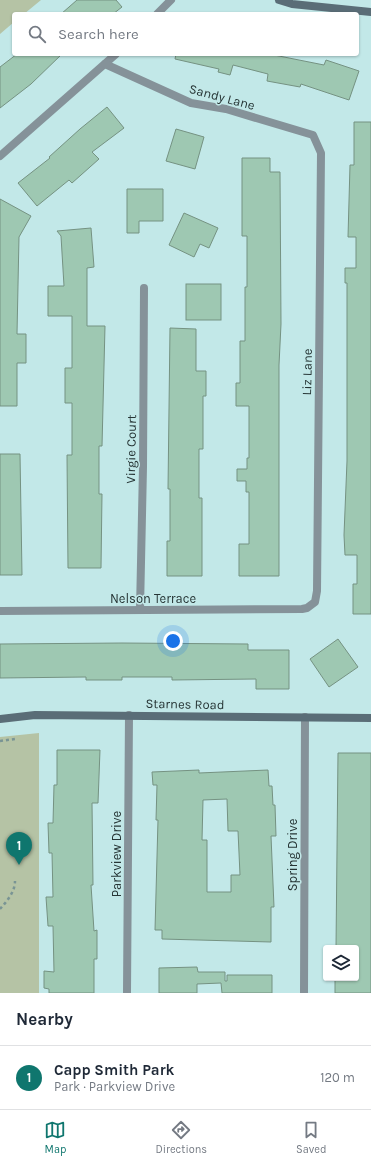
<!DOCTYPE html>
<meta charset="utf-8">
<style>
:root{--surface:#fff;--page:#f6f6f7;--text:#1f2937;--muted:#747a83;--line:#e0e1e3;--accent:#0f766e}
body{margin:0;font-family:Karla,sans-serif;background:var(--page);color:var(--text)}
.controls{position:absolute;right:12px;bottom:12px;display:grid;overflow:hidden;border-radius:4px;box-shadow:0 1px 3px #0004}
.controls button{width:36px;height:36px;display:grid;place-items:center;padding:0;border:0;border-bottom:1px solid var(--line);background:var(--surface);color:var(--text);font:20px sans-serif}
.you{position:absolute;left:173px;top:641px;width:14px;height:14px;margin:-10px;border:3px solid #fff;border-radius:50%;background:#1a73e8;box-shadow:0 0 0 6px #1a73e833}
.badge{display:grid;place-items:center;width:26px;height:26px;border-radius:50%;background:var(--accent);color:#fff;font-size:13px;font-weight:700}
.pin{position:absolute;translate:-50% -33px;filter:drop-shadow(0 1px 2px #0008)}
.pin::after{content:'';position:absolute;top:21px;width:14px;height:12px;background:inherit;clip-path:polygon(0 0,100% 0,50% 100%)}
.list{margin:0;padding:0;list-style:none}
h2{display:flex;justify-content:space-between;align-items:center;height:52px;margin:0;padding:0 16px;font-size:17px}
h2 small{font-size:13px;font-weight:400;color:var(--muted)}
.list li{display:grid;grid-template-columns:26px 1fr auto;gap:12px;align-items:center;box-sizing:border-box;height:64px;padding:0 16px;border-top:1px solid var(--line)}
.list b{display:block;font-size:15px;white-space:nowrap}
.list p{margin:0;font-size:13px;white-space:nowrap;color:var(--muted)}
.list em{font-size:13px;font-style:normal;color:var(--muted)}
.icon{flex:none;width:22px;height:22px;fill:none;stroke:currentColor;stroke-width:2;stroke-linecap:round;stroke-linejoin:round}
.map{position:relative;flex:none;width:371px;height:993px;overflow:hidden}
.search{position:absolute;background:var(--surface);box-shadow:0 1px 3px #0004;left:12px;right:12px;top:12px;height:44px;display:flex;align-items:center;gap:10px;box-sizing:border-box;padding:0 14px;border-radius:4px;color:var(--muted);font-size:15px}
.sheet{height:116px;background:var(--surface)}
nav{display:flex;justify-content:space-around;align-items:center;box-sizing:border-box;height:56px;border-top:1px solid var(--line);background:var(--surface);font-size:11px;color:var(--muted)}
nav a{display:grid;justify-items:center;gap:2px}
nav .on{color:var(--accent)}
.map>svg:first-child{display:block}
</style>
<div class="map">
<svg width="371" height="993" viewBox="0 0 371 993">
<rect width="100%" height="100%" fill="#c2e8e8"/>
<g fill="#b5c3a5">
<polygon points="0,0 41,0 24,14 14,14 14,22 0,34"/>
<polygon points="39,733 39,993 0,993 0,737"/>
</g>
<g fill="#9ec8b2" stroke="#759282" fill-rule="evenodd">
<polygon points="77,0 116,0 122,7 113,14 61,14"/>
<polygon points="17,54 62,54 31,84 0,108 0,67"/>
<polygon points="176,54 269,54 324,65 326,60 359,71 349,100 301,84 300,87 267,81 268,74 233,65 230,75 218,72 219,69 175,59"/>
<polygon points="107,107 124,128 92,152 99,159 72,183 69,180 37,206 18,183 50,158 49,157 80,129"/>
<polygon points="354,122 371,122 371,614 353,614 353,584 357,584 357,555 345,555 344,535 347,461 347,283 345,283 345,268 356,268 356,237 348,237 350,165 354,165"/>
<polygon points="176,129 204,137 195,169 166,161"/>
<polygon points="242,158 270,158 270,172 280,172 281,324 279,365 279,576 239,576 239,544 249,544 249,492 246,492 246,481 237,481 237,469 247,469 247,458 249,458 249,406 236,406 236,383 240,383 240,341 245,341 245,287 247,287 247,236 242,236"/>
<polygon points="127,189 163,189 163,221 139,221 139,233 127,233"/>
<polygon points="0,199 31,216 19,237 17,334 26,334 26,363 17,363 17,406 0,406"/>
<polygon points="184,213 218,228 209,248 200,244 194,257 169,245"/>
<polygon points="91,228 94,267 87,268 87,326 105,326 102,446 99,446 99,494 102,494 101,568 68,568 67,455 72,455 72,403 65,403 65,368 72,368 72,316 48,316 48,286 64,286 61,236 57,231"/>
<rect x="186" y="284" width="35" height="36"/>
<polygon points="170,328 196,329 196,371 206,371 206,396 203,396 203,449 199,449 199,498 202,498 202,576 167,576 167,541 170,541 170,489 168,489"/>
<polygon points="0,454 20,454 22,575 0,575"/>
<polygon points="338,639 358,667 329,687 310,659"/>
<polygon points="122,643 248,644 248,650 289,650 289,689 256,689 256,679 172,680 172,677 122,677 122,680 86,680 86,677 0,678 0,644"/>
<polygon points="57,750 100,750 98,803 92,803 93,885 91,885 94,931 97,930 97,959 94,959 94,993 49,993 49,989 44,988 44,971 54,972 53,926 48,926 46,897 53,897 52,853 49,853 48,823 53,823 54,785 57,785"/>
<polygon points="338,753 371,753 371,993 335,993 335,978 356,978 356,948 336,948"/>
<path d="M199 770V773L268 770 269 786H272L273 805H275L276 836H271L274 907H271V942L162 939V930H155L158 820H156L157 785H153L152 772ZM227 799 228 831H238L240 875H231V892H207V840H202L203 800Z"/>
<polygon points="197,967 198,972 225,972 225,981 227,981 227,975 272,975 272,993 222,993 221,983 197,984 197,993 159,993 159,968"/>
</g>
<g fill="none" stroke-linecap="round" stroke-linejoin="round">
<g stroke="#799494" stroke-width="2.5" stroke-dasharray="3 3" stroke-linecap="butt">
<polyline points="0,741 15,739"/>
<path d="M0 909C7 901 15 892 15 881"/>
</g>
<g stroke="#859299" stroke-width="8">
<polyline points="157,14 171,0"/>
<polyline points="0,156 116,54"/>
<polyline points="140,610 143,467 144,288"/>
<polyline points="0,611 302,609 307,608 315,602 317,591 321,153 313,135 226,109 191,103 105,64"/>
<polyline points="127,993 129,715"/>
<polyline points="304,993 305,717"/>
</g>
<g stroke="#5a6d77" stroke-width="8">
<polyline points="279,0 292,4 371,12"/>
<polyline points="0,719 35,715 371,718"/>
</g>
</g>
<g text-anchor="middle" dominant-baseline="central" stroke-width="3" stroke-linejoin="round" paint-order="stroke">
<g font-size="13" fill="#263535" stroke="#c2e8e8">
<text transform="translate(222 97) rotate(15)">Sandy Lane</text>
<text transform="translate(307 372) rotate(-89)">Liz Lane</text>
<text transform="translate(131 449) rotate(-89)">Virgie Court</text>
<text x="153" y="598">Nelson Terrace</text>
<text transform="translate(185 704) rotate(1)">Starnes Road</text>
<text transform="translate(116 854) rotate(-90)">Parkview Drive</text>
<text transform="translate(292 855) rotate(-90)">Spring Drive</text>
</g>
</g>
</svg>
<div class="controls">
<button><svg class="icon" aria-label="layers" viewBox="0 0 24 24"><path d="M12 4l9 5-9 5-9-5zM3 14l9 5 9-5"/></svg></button>
</div>
<div class="you"></div>
<div class="pin badge" style="left:19px;top:865px">1</div>
<div class="search"><svg class="icon" aria-label="search" viewBox="0 0 24 24"><circle cx="10" cy="10" r="6"/><path d="M15 15l6 6"/></svg>Search here</div>
</div>
<section class="sheet">
<h2>Nearby<small></small></h2>
<ul class="list">
<li><span class="badge">1</span><div><b>Capp Smith Park</b><p>Park · Parkview Drive</p></div><em>120 m</em></li>
</ul>
</section>
<nav>
<a class="on"><svg class="icon" aria-label="map" viewBox="0 0 24 24"><path d="M3 6l6-2 6 2 6-2v14l-6 2-6-2-6 2zM9 4v14M15 6v14"/></svg>Map</a>
<a><svg class="icon" aria-label="directions" viewBox="0 0 24 24"><path d="M12 3l9 9-9 9-9-9zM9 14v-3h6M13 9l2 2-2 2"/></svg>Directions</a>
<a><svg class="icon" aria-label="saved" viewBox="0 0 24 24"><path d="M7 4h10v16l-5-4-5 4z"/></svg>Saved</a>
</nav>
